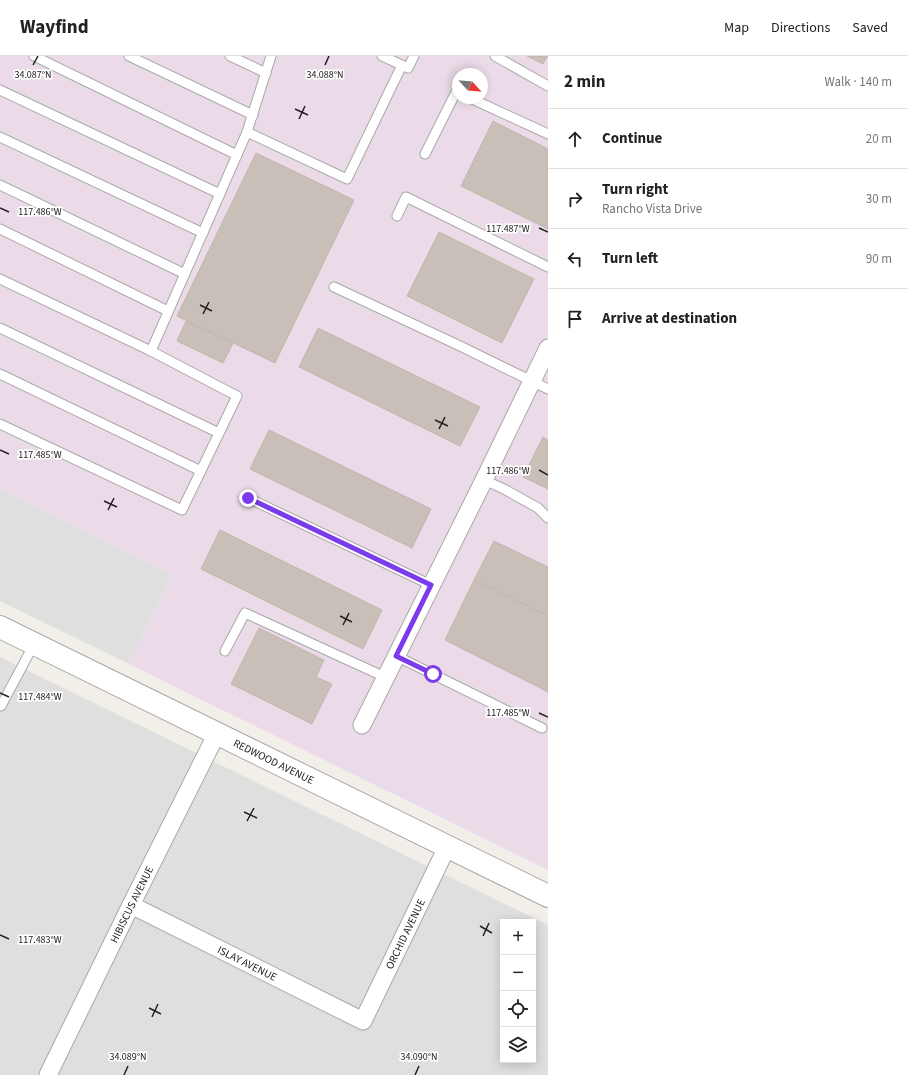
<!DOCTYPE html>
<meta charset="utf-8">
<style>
:root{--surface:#fff;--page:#f2f2f2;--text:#222;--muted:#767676;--line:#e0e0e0}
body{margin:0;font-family:"Source Sans 3",sans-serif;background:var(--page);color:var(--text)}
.controls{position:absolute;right:12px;bottom:12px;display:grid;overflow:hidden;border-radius:0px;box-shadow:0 2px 10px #0003}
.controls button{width:36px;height:36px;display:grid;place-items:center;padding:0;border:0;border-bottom:1px solid var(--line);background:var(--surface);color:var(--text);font:20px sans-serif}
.compass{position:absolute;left:452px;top:12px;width:36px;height:36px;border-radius:50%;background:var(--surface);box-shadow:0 2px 10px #0003;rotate:116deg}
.stop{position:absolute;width:12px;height:12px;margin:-9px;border:3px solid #7c3aed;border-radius:50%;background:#fff}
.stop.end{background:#7c3aed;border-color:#fff;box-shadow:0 1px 4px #0008}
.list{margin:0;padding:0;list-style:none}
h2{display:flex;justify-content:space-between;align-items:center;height:52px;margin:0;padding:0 16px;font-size:17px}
h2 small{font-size:13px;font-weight:400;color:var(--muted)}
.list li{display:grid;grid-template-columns:26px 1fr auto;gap:12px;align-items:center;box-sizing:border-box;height:60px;padding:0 16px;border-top:1px solid var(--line)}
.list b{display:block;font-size:15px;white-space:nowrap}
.list p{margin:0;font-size:13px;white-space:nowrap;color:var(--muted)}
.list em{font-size:13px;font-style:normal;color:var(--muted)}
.icon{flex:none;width:22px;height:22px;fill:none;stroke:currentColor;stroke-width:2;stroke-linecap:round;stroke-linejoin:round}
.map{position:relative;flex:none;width:548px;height:1019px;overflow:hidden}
header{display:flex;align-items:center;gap:24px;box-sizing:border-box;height:56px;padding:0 20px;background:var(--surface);border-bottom:1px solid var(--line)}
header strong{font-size:19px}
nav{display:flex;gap:22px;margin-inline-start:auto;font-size:14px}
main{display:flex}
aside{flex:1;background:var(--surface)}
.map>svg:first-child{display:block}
</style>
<header>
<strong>Wayfind</strong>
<nav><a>Map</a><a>Directions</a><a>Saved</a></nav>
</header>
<main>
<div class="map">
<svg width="548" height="1019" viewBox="0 0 548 1019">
<rect width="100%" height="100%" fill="#f2efe9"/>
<g fill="#e0dfdf" fill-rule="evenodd">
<polygon points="0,433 173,519 129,608 0,545"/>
<path d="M0 601 548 869V1019H0ZM503 866H533V1004H503Z"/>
</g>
<path fill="#ebdbe8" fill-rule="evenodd" d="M0 0H548V814L129 608 173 519 0 433ZM458 18H482V42H458Z"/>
<g fill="#c7bfb8" stroke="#c4b6ab">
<polygon points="527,0 548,0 548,2 547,1 543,8"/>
<polygon points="493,65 548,93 548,173 461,130"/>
<polygon points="256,97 354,144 275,307 177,260"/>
<polygon points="439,176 534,223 502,287 407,240"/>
<polygon points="186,265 233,287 223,307 177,285"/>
<polygon points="318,272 480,351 460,390 299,311"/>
<polygon points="269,374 431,453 412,492 250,413"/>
<polygon points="543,381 548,384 548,433 523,421"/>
<polygon points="220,474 382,554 363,593 201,513"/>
<polygon points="494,485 548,511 548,560 474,524"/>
<polygon points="474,524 548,560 548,636 445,584"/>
<polygon points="259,572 324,604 316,621 332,628 312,668 231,628"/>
</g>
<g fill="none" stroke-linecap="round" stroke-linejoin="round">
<defs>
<g id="service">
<polyline points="34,0 237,99"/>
<polyline points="129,0 253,59"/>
<polyline points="230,0 266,17"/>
<polyline points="382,0 408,12 414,0"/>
<polyline points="495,0 548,30"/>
<polyline points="0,34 220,138"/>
<polyline points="470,42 548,78"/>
<polyline points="247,76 347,123 402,9"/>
<polyline points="0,81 203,177"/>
<polyline points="425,98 456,36 458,37"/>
<polyline points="0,129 185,218"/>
<polyline points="397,160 406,141 548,211"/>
<polyline points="0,173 168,255"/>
<polyline points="0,223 151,295"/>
<polyline points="334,231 458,289 548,333"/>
<polyline points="0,272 219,377"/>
<polyline points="0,318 201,415"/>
<polyline points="0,368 182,454 237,340 151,295 247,76 271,0"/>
<polyline points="484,424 504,433 538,452 548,462"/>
<polyline points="248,442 431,529"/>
<polyline points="225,595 245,557 385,621"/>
<polyline points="396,600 542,672"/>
<polyline points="0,650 1,650 34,588"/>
</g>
<g id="minor">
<polyline points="362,669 484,424 548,292"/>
<path id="s1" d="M131 849 363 965 447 791"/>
<path id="s2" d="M48 1019 131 849 217 677"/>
</g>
<g id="tertiary">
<path id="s3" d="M0 571 548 840"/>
</g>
</defs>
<use href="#service" stroke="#a9a9a9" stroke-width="11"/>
<use href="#minor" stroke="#a9a9a9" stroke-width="19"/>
<use href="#tertiary" stroke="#a9a9a9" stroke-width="24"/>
<use href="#service" stroke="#fff" stroke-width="9"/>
<use href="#minor" stroke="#fff" stroke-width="17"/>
<use href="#tertiary" stroke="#fff" stroke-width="22"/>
</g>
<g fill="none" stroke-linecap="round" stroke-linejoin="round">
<polyline stroke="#7c3aed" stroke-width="5" points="248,442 431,529 396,600 433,618"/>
</g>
<path fill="none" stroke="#222" stroke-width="1.5" d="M33 9 38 0M325 9 329 0M295 53 308 59M299 63 305 50M0 152 9 156M539 172 548 176M200 249 212 255M203 258 209 246M435 364 448 370M439 373 445 361M0 394 9 398M539 414 548 419M104 445 117 451M108 454 114 442M340 560 352 566M343 569 349 557M0 637 9 641M539 657 548 661M244 756 257 762M247 765 254 752M480 870 492 877M0 879 9 883M483 880 489 867M149 952 161 958M152 961 158 948M124 1019 128 1010M415 1019 419 1010"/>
<g text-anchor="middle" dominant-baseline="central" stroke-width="3.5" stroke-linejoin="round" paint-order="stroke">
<g font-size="11" fill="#222" stroke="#fff">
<text stroke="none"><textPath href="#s3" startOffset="305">REDWOOD AVENUE</textPath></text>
<text stroke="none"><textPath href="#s2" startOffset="190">HIBISCUS AVENUE</textPath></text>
<text stroke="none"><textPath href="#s1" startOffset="356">ORCHID AVENUE</textPath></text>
<text stroke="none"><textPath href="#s1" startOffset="130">ISLAY AVENUE</textPath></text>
</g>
</g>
<g font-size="10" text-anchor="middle" fill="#222" stroke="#fff" stroke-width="3.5" stroke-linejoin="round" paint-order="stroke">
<text x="33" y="22">34.087°N</text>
<text x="325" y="22">34.088°N</text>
<text x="40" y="159">117.486°W</text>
<text x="508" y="176">117.487°W</text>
<text x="40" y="402">117.485°W</text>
<text x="508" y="418">117.486°W</text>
<text x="40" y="644">117.484°W</text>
<text x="508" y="660">117.485°W</text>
<text x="40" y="887">117.483°W</text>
<text x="128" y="1004">34.089°N</text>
<text x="419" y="1004">34.090°N</text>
</g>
</svg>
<div class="controls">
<button>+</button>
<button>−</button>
<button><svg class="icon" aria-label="locate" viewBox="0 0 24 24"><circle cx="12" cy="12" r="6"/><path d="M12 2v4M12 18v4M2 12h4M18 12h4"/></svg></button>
<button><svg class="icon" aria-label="layers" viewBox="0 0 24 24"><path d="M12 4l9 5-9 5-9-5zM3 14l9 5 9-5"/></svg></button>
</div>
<svg class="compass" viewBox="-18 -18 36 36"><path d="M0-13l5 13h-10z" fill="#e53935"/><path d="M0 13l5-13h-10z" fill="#767676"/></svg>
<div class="stop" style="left:433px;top:618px"></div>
<div class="stop end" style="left:248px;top:442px"></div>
</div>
<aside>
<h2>2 min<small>Walk · 140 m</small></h2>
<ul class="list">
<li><svg class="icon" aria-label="ahead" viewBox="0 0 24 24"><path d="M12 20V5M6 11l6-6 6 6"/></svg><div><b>Continue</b></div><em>20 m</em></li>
<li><svg class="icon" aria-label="right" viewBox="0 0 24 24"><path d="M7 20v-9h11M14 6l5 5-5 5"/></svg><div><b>Turn right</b><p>Rancho Vista Drive</p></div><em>30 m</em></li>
<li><svg class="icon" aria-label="left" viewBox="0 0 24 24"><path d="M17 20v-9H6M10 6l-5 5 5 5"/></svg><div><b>Turn left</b></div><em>90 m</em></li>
<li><svg class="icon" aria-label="arrive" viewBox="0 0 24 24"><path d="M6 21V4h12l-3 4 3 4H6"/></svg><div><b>Arrive at destination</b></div></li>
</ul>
</aside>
</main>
